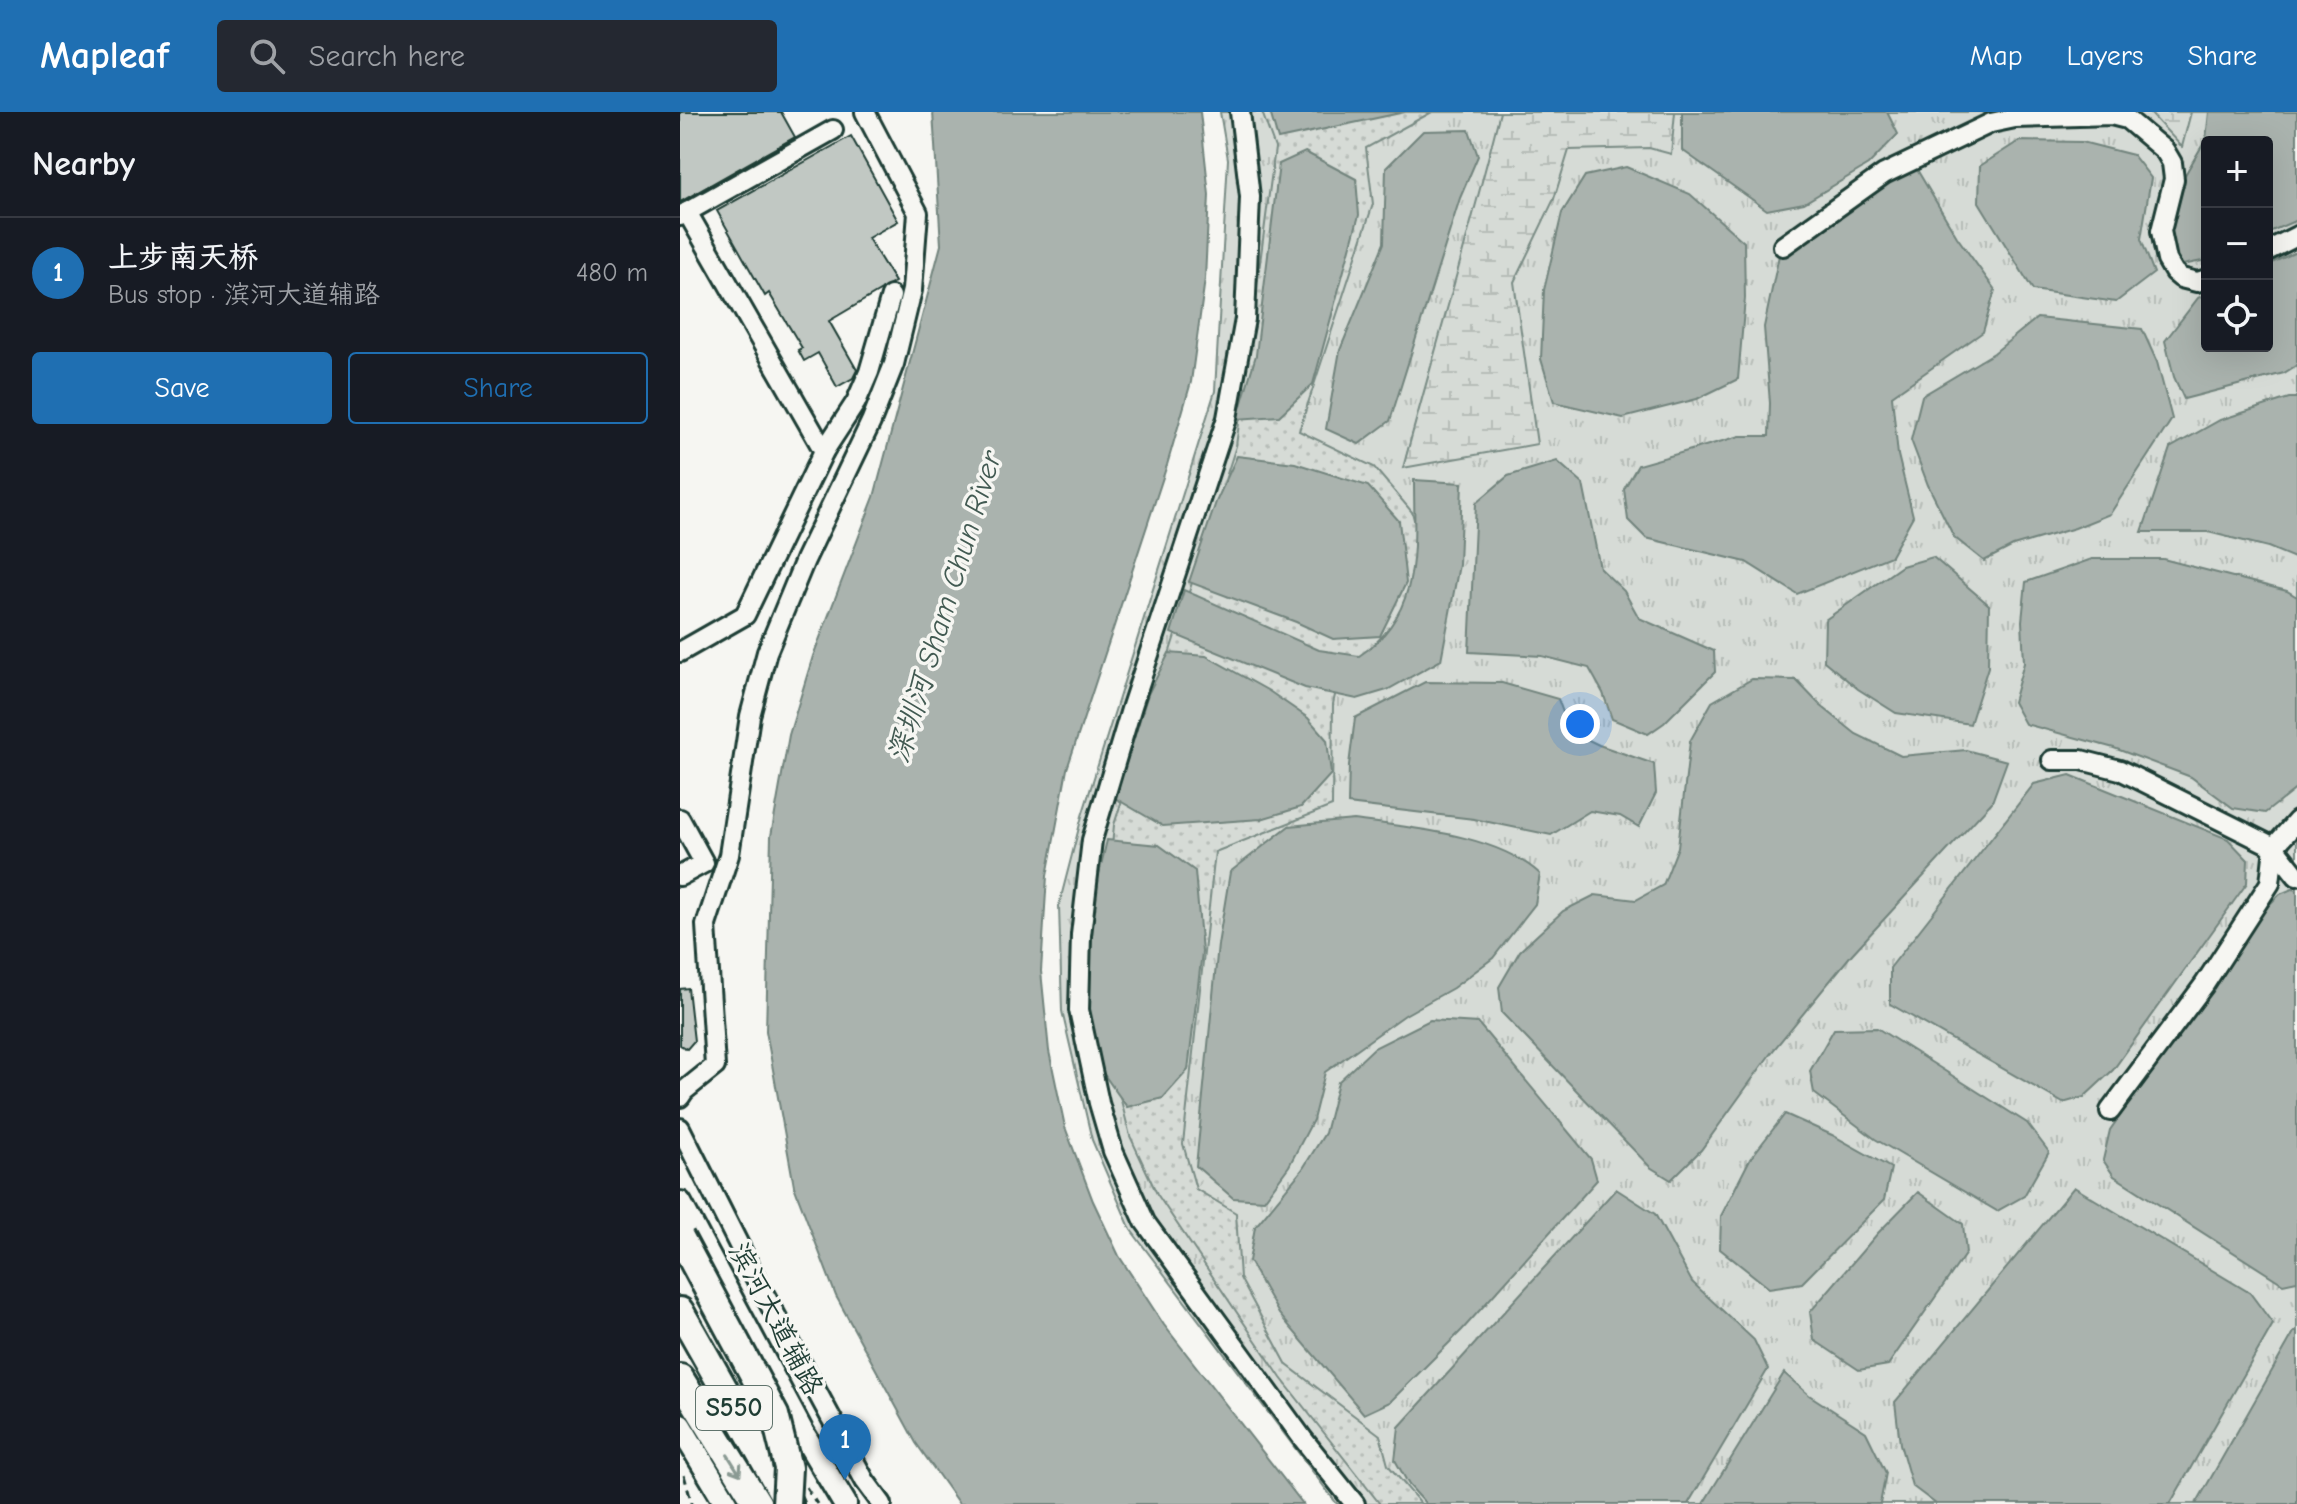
<!DOCTYPE html>
<meta charset="utf-8">
<style>
:root{--surface:#171b24;--page:#242831;--text:#f1f3f6;--muted:#9ea1a6;--line:#363941;--accent:#1f6fb2}
body{margin:0;font-family:"Comic Neue","LXGW WenKai TC",sans-serif;background:var(--page);color:var(--text)}
.controls{position:absolute;right:24px;top:24px;display:grid;overflow:hidden;border-radius:8px;box-shadow:0 8px 32px #0002}
.controls button{width:72px;height:72px;display:grid;place-items:center;padding:0;border:0;border-bottom:2px solid var(--line);background:var(--surface);color:var(--text);font:40px sans-serif}
.you{position:absolute;left:900px;top:612px;width:28px;height:28px;margin:-20px;border:6px solid #fff;border-radius:50%;background:#1a73e8;box-shadow:0 0 0 12px #1a73e833}
.badge{display:grid;place-items:center;width:52px;height:52px;border-radius:50%;background:var(--accent);color:#fff;font-size:26px;font-weight:700}
.pin{position:absolute;translate:-50% -66px;filter:drop-shadow(0 2px 4px #0008)}
.pin::after{content:'';position:absolute;top:42px;width:28px;height:24px;background:inherit;clip-path:polygon(0 0,100% 0,50% 100%)}
.list{margin:0;padding:0;list-style:none}
h2{display:flex;justify-content:space-between;align-items:center;height:104px;margin:0;padding:0 32px;font-size:34px}
h2 small{font-size:26px;font-weight:400;color:var(--muted)}
.list li{display:grid;grid-template-columns:52px 1fr auto;gap:24px;align-items:center;box-sizing:border-box;height:112px;padding:0 32px;border-top:2px solid var(--line)}
.list b{display:block;font-size:30px;white-space:nowrap}
.list p{margin:0;font-size:26px;white-space:nowrap;color:var(--muted)}
.list em{font-size:26px;font-style:normal;color:var(--muted)}
.actions{display:flex;gap:16px;padding:24px 32px}
.actions a{flex:1;padding:18px 0;border:2px solid var(--accent);border-radius:8px;text-align:center;font-size:28px;color:var(--accent)}
.actions .main{background:var(--accent);color:#fff}
.icon{flex:none;width:44px;height:44px;fill:none;stroke:currentColor;stroke-width:2;stroke-linecap:round;stroke-linejoin:round}
.map{position:relative;flex:none;width:1617px;height:1392px;overflow:hidden}
header{display:flex;align-items:center;gap:48px;box-sizing:border-box;height:112px;padding:0 40px;background:var(--accent);color:#fff}
header strong{font-size:38px}
nav{display:flex;gap:44px;margin-inline-start:auto;font-size:28px}
.search{width:560px;height:72px;background:var(--page);display:flex;align-items:center;gap:20px;box-sizing:border-box;padding:0 28px;border-radius:8px;color:var(--muted);font-size:30px}
main{display:flex}
aside{flex:1;background:var(--surface)}
.map>svg:first-child{display:block}
</style>
<header>
<strong>Mapleaf</strong>
<div class="search"><svg class="icon" aria-label="search" viewBox="0 0 24 24"><circle cx="10" cy="10" r="6"/><path d="M15 15l6 6"/></svg>Search here</div>
<nav><a>Map</a><a>Layers</a><a>Share</a></nav>
</header>
<main>
<aside>
<h2>Nearby<small></small></h2>
<ul class="list">
<li><span class="badge">1</span><div><b>上步南天桥</b><p>Bus stop · 滨河大道辅路</p></div><em>480 m</em></li>
</ul>
<div class="actions"><a class="main">Save</a><a>Share</a></div>
</aside>
<div class="map">
<svg width="1617" height="1392" viewBox="0 0 1617 1392">
<defs>
<pattern id="grass-tufts" width="24" height="20" patternUnits="userSpaceOnUse" patternTransform="scale(2)"><rect width="24" height="20" fill="#d6dbd6"/><path d="M3 7l-1-3M5 7V3M7 7l1-3M15 17l-1-3M17 17v-4M19 17l1-3" fill="none" stroke="#b7bdb8"/></pattern>
<pattern id="wetland-marsh" width="20" height="14" patternUnits="userSpaceOnUse" patternTransform="scale(2)"><rect width="20" height="14" fill="#d6dbd6"/><path d="M1 5h8M5 5V1M11 12h8M15 12V8" fill="none" stroke="#b7bdb8"/></pattern>
<pattern id="park-dots" width="8" height="8" patternUnits="userSpaceOnUse" patternTransform="scale(2)"><rect width="8" height="8" fill="#d6dbd6"/><path d="M2 2h.1M6 6h.1" fill="none" stroke="#b7bdb8" stroke-width="1.8" stroke-linecap="round"/></pattern>
</defs>
<rect width="100%" height="100%" fill="#f6f6f2"/>
<filter id="ink" filterUnits="userSpaceOnUse"><feTurbulence type="fractalNoise" baseFrequency=".0125" numOctaves="2"/><feDisplacementMap in="SourceGraphic" scale="16" xChannelSelector="R" yChannelSelector="G"/><feConvolveMatrix kernelMatrix="1 2 1 2 8 2 1 2 1" color-interpolation-filters="sRGB"/></filter>
<g filter="url(#ink)">
<path fill="url(#grass-tufts)" stroke="#7a8c85" stroke-width="2" fill-rule="evenodd" d="M540 0H823L726 346 886 21 989 0H1617V1392H657L451 1118 412 1028 382 899 379 793 402 704 535 279 548 47ZM1527 30H1587V234H1527Z"/>
<g fill="url(#wetland-marsh)" stroke="#7a8c85" stroke-width="2">
<path d="M820 0H995L991 42 969 36 889 38 874 87 834 170 857 332 723 356C755 237 790 120 820 0Z"/>
<polygon points="1469,0 1511,0 1502,35"/>
</g>
<polygon fill="url(#park-dots)" stroke="#7a8c85" stroke-width="2" points="582,0 752,0 686,36 693,92 619,319 694,355 732,400 749,465 698,545 660,561 653,592 652,694 535,740 503,1032 516,1077 556,1101 560,1166 607,1253 700,1323 708,1353 741,1392 700,1392 601,1266 477,1082 450,1024 417,893 434,713 556,334 595,36"/>
<g fill="#aab3ae" stroke="#72847d" stroke-width="2">
<polygon points="253,0 520,0 529,83 525,167 511,270 487,353 387,657 367,764 361,859 369,939 385,1015 413,1089 439,1144 484,1213 623,1392 279,1392 236,1331 156,1184 114,1074 86,919 91,724 109,623 133,544 194,385 261,133"/>
<polygon points="590,0 725,0 598,27"/>
<polygon points="1002,0 1207,0 1218,22 1188,53 1124,91 1087,98 1002,38"/>
<polygon points="1529,0 1617,0 1617,108 1587,121 1587,30 1527,30 1527,148 1493,155 1485,97 1526,27"/>
<polygon points="789,18 798,44 780,86 710,309 679,332 646,317 660,238 704,131 706,56 743,19"/>
<polygon points="1339,29 1402,30 1453,43 1471,66 1461,127 1474,161 1436,190 1353,178 1299,90 1300,54"/>
<polygon points="625,40 676,67 679,103 633,272 599,304 557,307 576,243 599,52"/>
<polygon points="946,55 1010,82 1064,130 1065,186 1058,267 1017,287 943,306 874,290 861,247 864,178 882,101 905,64"/>
<polygon points="1236,56 1277,125 1315,178 1303,220 1212,284 1218,343 1233,404 1211,444 1117,482 1066,450 966,426 948,408 944,377 958,353 1060,324 1089,324 1090,291 1084,215 1099,143 1179,85"/>
<polygon points="1614,141 1617,141 1617,253 1604,261 1504,287 1494,265 1485,229 1518,186 1527,181 1527,234 1587,234 1587,153"/>
<polygon points="1357,206 1462,217 1477,250 1492,307 1430,402 1395,416 1333,434 1304,449 1274,425 1248,373 1231,328 1242,284 1314,241"/>
<polygon points="1609,286 1617,286 1617,447 1588,435 1528,420 1462,420 1490,336 1540,308"/>
<polygon points="557,344 615,351 688,374 719,409 726,471 700,524 653,527 616,510 509,470 536,390"/>
<polygon points="877,349 903,372 920,456 944,479 959,506 1034,539 1035,560 984,611 968,622 932,607 923,581 909,556 862,544 789,540 796,391 828,364"/>
<path d="M734 368 782 371 779 453 761 548 707 578 677 587 625 576 491 521 504 478 639 538 679 544C743 502 734 435 734 368Z"/>
<polygon points="1253,445 1309,493 1308,555 1290,612 1216,601 1178,577 1144,549 1145,508 1222,454"/>
<polygon points="1412,447 1483,447 1607,479 1617,485 1617,676 1585,701 1553,696 1511,665 1434,636 1345,612 1333,590 1344,551 1342,509 1346,470"/>
<polygon points="489,541 526,544 589,579 628,606 647,628 651,662 621,695 581,707 483,714 435,686 468,582"/>
<polygon points="1072,567 1116,568 1140,593 1176,622 1221,644 1286,638 1327,649 1312,690 1172,842 1091,941 1021,1038 991,1068 970,1055 822,901 819,875 840,839 883,799 915,783 956,788 983,773 998,735 1010,629 1032,590"/>
<polygon points="745,570 822,571 878,587 890,619 919,633 974,652 976,681 959,715 940,704 910,699 871,723 794,707 668,692 669,653 675,606"/>
<polygon points="1390,663 1548,727 1568,748 1567,771 1433,958 1404,985 1383,991 1210,892 1210,856 1354,672"/>
<path d="M674 708C732 716 816 722 860 762L855 792 813 846 773 876 725 903 645 960 633 1008 609 1054 584 1088 553 1086 516 1054 538 833 550 760 609 714Z"/>
<polygon points="427,728 479,733 515,759 522,840 508,958 483,986 447,995 423,961 408,896 414,783"/>
<polygon points="1612,777 1617,778 1617,1169 1603,1172 1434,1064 1423,1048 1430,1018 1586,796 1600,782"/>
<polygon points="750,908 798,911 911,1047 917,1068 782,1218 710,1290 684,1302 599,1202 569,1149 575,1115 622,1058 645,1021 658,970 694,936"/>
<polygon points="1197,916 1347,1011 1369,1040 1344,1084 1317,1099 1195,1027 1134,981 1130,959 1154,917"/>
<polygon points="1105,1002 1152,1023 1211,1056 1204,1088 1122,1171 1089,1176 1040,1137 1041,1104 1070,1047"/>
<polygon points="1394,1075 1570,1181 1593,1212 1490,1392 1256,1392 1232,1374 1220,1332 1215,1290"/>
<polygon points="936,1077 975,1102 1012,1170 1074,1228 1088,1257 1008,1392 746,1392 729,1373 715,1348 719,1315"/>
<polygon points="1238,1080 1283,1112 1286,1141 1208,1253 1179,1258 1134,1228 1130,1200 1198,1121"/>
<polygon points="1614,1220 1617,1220 1617,1392 1516,1392"/>
<polygon points="1104,1261 1129,1283 1186,1320 1206,1361 1200,1392 1023,1392"/>
</g>
<g fill="#c1c8c3" stroke="#1f3d34" stroke-width="2">
<polygon points="0,0 101,0 115,25 0,90"/>
<polygon points="171,24 218,109 188,126 215,170 149,209 177,258 173,266 157,275 138,241 124,249 118,238 122,236 89,181 85,184 37,99"/>
<polygon points="8,876 14,929 7,937 0,933 0,877"/>
</g>
<g fill="none" stroke-linecap="round" stroke-linejoin="round">
<defs>
<g id="minor">
<polyline points="560,0 570,85 565,207 547,306 452,594 412,728 401,823 399,898 419,991 433,1039 465,1110 623,1327 675,1392"/>
<polyline points="7,100 144,339"/>
<polyline points="0,104 153,18"/>
<polyline points="1103,134 1204,62 1311,11 1335,6 1431,3 1447,7 1485,39 1492,51 1494,67 1481,119 1487,148 1494,160 1501,166 1517,170 1527,167"/>
<polyline points="1587,139 1617,124"/>
<polyline points="0,540 65,503 144,339 176,290 189,260 211,184"/>
<polyline points="1372,648 1401,648 1440,658 1594,735 1617,764"/>
<polyline points="0,707 24,751 0,764"/>
<polyline points="0,985 4,979 35,954 26,813 49,743 70,604 87,540 125,448 191,310 214,252 232,178 238,101 185,0"/>
<polyline points="1430,999 1524,873 1590,771 1594,735 1617,709"/>
<polyline points="0,1016 75,1165 185,1369 202,1392"/>
</g>
<g id="major">
<polyline points="0,1091 122,1320 165,1392"/>
<polyline points="0,1314 47,1392"/>
</g>
<g id="highway">
<polyline points="0,1199 109,1392"/>
<polyline points="0,1266 78,1392"/>
</g>
</defs>
<use href="#minor" stroke="#1f3d34" stroke-width="24"/>
<use href="#major" stroke="#1f3d34" stroke-width="28"/>
<use href="#highway" stroke="#1f3d34" stroke-width="32"/>
<g stroke="#1f3d34" stroke-width="3" stroke-dasharray="8 6" stroke-linecap="butt">
<polyline points="4,1363 12,1392"/>
<polyline points="126,1375 137,1392"/>
</g>
<use href="#minor" stroke="#f6f6f2" stroke-width="18"/>
<use href="#major" stroke="#f6f6f2" stroke-width="22"/>
<use href="#highway" stroke="#f6f6f2" stroke-width="26"/>
<defs>
<polyline id="highway-bridge" points="0,1125 95,1303 108,1356 106,1392"/>
</defs>
<use href="#highway-bridge" stroke="#1f3d34" stroke-width="32" stroke-linecap="butt"/>
<use href="#highway-bridge" stroke="#f6f6f2" stroke-width="26"/>
</g>
<defs><path id="oneway-shaft" d="M-6 0H5M1.5-3L5.5 0L1.5 3" fill="none" stroke-width="1.6" stroke-linecap="round" stroke-linejoin="round" transform="scale(2)"/></defs>
<use stroke="#8a9a93" href="#oneway-shaft" transform="translate(54 1353) rotate(58)"/>
</g>
<g text-anchor="middle" dominant-baseline="central" stroke-width="7" stroke-linejoin="round" paint-order="stroke">
<rect fill="#f6f6f2" stroke="#60746d" stroke-width="2" x="16" y="1274" width="76" height="44" rx="6"/>
<g font-size="26" font-weight="bold" fill="#1f3d34">
<text x="54" y="1296">S550</text>
</g>
<g font-size="28" fill="#1f3d34" stroke="#f6f6f2">
<text transform="translate(96 1207) rotate(62)">滨河大道辅路</text>
</g>
<g font-size="30" font-style="italic" fill="#425a52" stroke="#f6f6f2">
<text transform="translate(265 495) rotate(-73)">深圳河 Sham Chun River</text>
</g>
</g>
</svg>
<div class="controls">
<button>+</button>
<button>−</button>
<button><svg class="icon" aria-label="locate" viewBox="0 0 24 24"><circle cx="12" cy="12" r="6"/><path d="M12 2v4M12 18v4M2 12h4M18 12h4"/></svg></button>
</div>
<div class="you"></div>
<div class="pin badge" style="left:165px;top:1368px">1</div>
</div>
</main>
